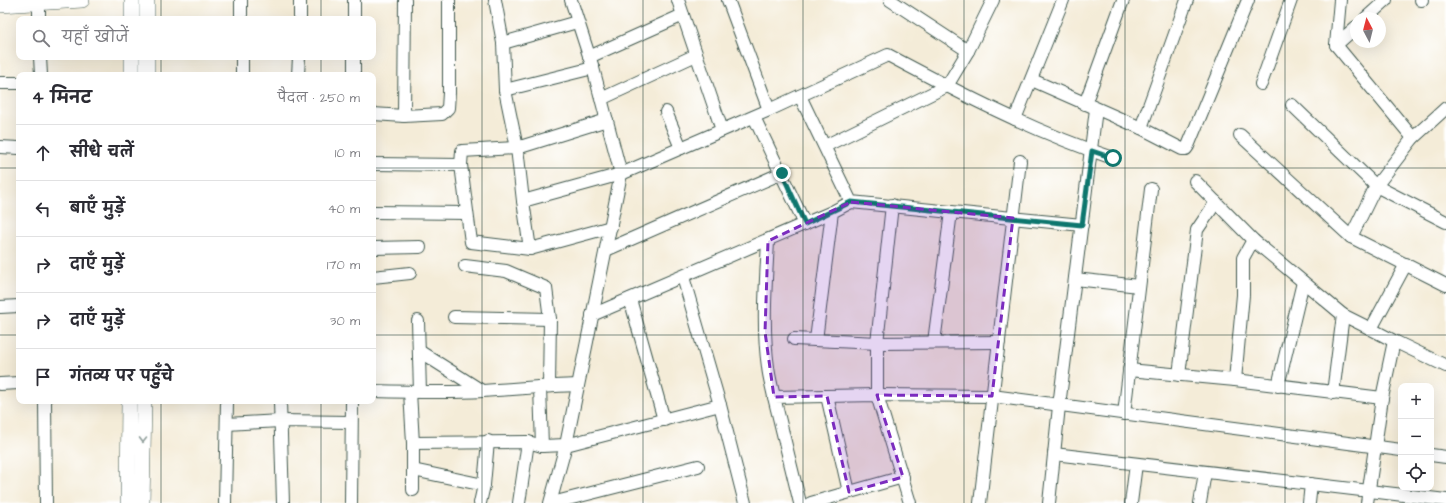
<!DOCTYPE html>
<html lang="hi">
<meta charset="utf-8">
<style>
:root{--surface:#fff;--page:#f7f7f7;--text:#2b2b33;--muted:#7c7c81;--line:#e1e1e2}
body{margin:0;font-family:"Architects Daughter","Playpen Sans Deva",sans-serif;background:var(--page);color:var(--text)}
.controls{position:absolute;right:12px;bottom:12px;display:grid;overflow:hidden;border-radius:8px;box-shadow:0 4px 16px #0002}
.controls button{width:36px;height:36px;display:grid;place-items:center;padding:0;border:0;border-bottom:1px solid var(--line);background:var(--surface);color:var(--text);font:20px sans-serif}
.compass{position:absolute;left:1350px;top:12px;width:36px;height:36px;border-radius:50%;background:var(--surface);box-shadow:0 4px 16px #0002;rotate:353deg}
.stop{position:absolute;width:12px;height:12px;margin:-9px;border:3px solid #0f766e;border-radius:50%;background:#fff}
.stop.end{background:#0f766e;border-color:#fff;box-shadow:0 1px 4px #0008}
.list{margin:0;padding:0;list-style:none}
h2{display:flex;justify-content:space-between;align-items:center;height:52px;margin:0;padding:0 16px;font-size:17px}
h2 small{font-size:13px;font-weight:400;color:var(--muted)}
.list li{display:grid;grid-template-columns:26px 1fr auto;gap:12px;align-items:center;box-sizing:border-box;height:56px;padding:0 16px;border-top:1px solid var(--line)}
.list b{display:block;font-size:15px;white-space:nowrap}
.list em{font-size:13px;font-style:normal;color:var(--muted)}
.icon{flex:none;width:22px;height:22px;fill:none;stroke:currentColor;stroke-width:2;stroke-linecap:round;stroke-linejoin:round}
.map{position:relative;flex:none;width:1446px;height:503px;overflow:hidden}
.search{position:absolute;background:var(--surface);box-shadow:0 4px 16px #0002;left:16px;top:16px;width:360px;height:44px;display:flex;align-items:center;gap:10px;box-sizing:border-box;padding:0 14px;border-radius:8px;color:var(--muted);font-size:15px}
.panel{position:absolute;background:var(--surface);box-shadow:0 4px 16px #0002;left:16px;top:72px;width:360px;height:332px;border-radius:8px}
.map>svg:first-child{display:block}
</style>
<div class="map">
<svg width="1446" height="503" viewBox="0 0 1446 503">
<rect width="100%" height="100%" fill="#fff"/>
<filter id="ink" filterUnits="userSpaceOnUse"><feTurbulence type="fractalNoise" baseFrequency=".025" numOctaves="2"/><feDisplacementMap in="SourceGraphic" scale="8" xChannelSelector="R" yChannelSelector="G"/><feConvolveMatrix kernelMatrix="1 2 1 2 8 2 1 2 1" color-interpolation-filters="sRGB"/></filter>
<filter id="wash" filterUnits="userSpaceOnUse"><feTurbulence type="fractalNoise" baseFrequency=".012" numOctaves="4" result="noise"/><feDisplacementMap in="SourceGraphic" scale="16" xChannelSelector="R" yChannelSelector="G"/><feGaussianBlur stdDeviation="0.9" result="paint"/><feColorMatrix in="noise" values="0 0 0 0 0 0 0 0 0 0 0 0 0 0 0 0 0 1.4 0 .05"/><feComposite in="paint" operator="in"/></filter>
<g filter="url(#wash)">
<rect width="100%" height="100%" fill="#f4ecd8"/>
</g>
<g filter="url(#ink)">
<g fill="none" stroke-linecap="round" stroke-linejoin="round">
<defs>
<g id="minor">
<polyline points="241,0 241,19"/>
<polyline points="354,0 354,19"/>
<polyline points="495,0 503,43 505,90 517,148 523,201 530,249"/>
<polyline points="678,0 683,15"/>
<polyline points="728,0 769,110"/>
<polyline points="890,0 968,51"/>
<polyline points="1340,0 1336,45 1413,138"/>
<polyline points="1421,0 1422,0"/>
<polyline points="39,2 39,19"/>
<polyline points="1366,18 1386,0"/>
<polyline points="300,19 300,0"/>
<polyline points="503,43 577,22"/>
<polyline points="1336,45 1356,27"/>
<polyline points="40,57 41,75"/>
<polyline points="242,57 242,75"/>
<polyline points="354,57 354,75"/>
<polyline points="589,57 683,15 722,130"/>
<polyline points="298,75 299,57"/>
<polyline points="1032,80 1141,128 1182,149 1186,149 1188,146 1248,0"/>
<polyline points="0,83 19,83"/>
<polyline points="1261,84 1291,0"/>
<polyline points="505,90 593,68"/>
<polyline points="800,96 851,202 1082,225"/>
<polyline points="601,99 696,55"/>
<polyline points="1085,104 1123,0"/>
<polyline points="1292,105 1376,186 1446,222"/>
<polyline points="666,112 681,148"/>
<polyline points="373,114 404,116 442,114 448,108 449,93 449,0"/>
<polyline points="404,116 405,0"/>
<polyline points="754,117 805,224"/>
<polyline points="1015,119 1063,0"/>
<polyline points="607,120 517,148 462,151 461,165 471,242 530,249 611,227"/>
<polyline points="1141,128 1187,0"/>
<polyline points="1240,135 1351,237 1446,285"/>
<polyline points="825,146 947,86 968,51 993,0"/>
<polyline points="0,147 19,148"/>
<polyline points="373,164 461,165"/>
<polyline points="1195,181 1253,240 1343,315 1371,329 1394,341 1446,366"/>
<path d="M523 201 621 174 769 110 888 55C961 94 1035 132 1113 158"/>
<polyline points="892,205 877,343 877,395 910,503"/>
<polyline points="373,212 467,213"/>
<polyline points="1351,237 1376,186 1413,138 1446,108"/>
<path d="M768 241C766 283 762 325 768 367 769 377 772 387 774 397"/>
<polyline points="373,248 420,247"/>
<polyline points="606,250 782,173"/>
<polyline points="465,266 506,271 546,288 550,319 549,386"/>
<polyline points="373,277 410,273"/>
<polyline points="683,277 720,405 745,503"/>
<polyline points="1075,279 1139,286"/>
<polyline points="630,299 664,420"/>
<polyline points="0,307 19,306"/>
<polyline points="592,315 832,212"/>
<polyline points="454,317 550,319"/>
<polyline points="418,321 420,392"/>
<polyline points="1371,329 1406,264"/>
<polyline points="794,339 877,343 999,342"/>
<polyline points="816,340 832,212 851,202"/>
<polyline points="934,342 951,212"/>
<polyline points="419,351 482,391"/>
<polyline points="1129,370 1235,380 1382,398"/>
<polyline points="1179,375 1197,230 1216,202"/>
<polyline points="1235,380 1243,295 1243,258 1253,240"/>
<polyline points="0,384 19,383"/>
<polyline points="1278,386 1303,282"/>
<polyline points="540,387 542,446"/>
<path d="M373 391C410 392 447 393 483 391 515 389 546 386 578 385"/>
<polyline points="410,392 413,443 413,490"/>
<polyline points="1333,393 1343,315"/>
<polyline points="827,396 849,492"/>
<polyline points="45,401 46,503"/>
<polyline points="280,401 283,503"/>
<polyline points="1124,414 1151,189"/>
<polyline points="227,424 280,421 351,422"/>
<polyline points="413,443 528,442 542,446 566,445 720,405"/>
<polyline points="1054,454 1446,500"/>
<polyline points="1431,455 1446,457"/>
<polyline points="413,470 484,485"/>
<polyline points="225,503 227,401"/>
<polyline points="351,503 352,401"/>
<polyline points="480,503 484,485 488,441"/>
<polyline points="519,503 528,442"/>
<polyline points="550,503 566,445 621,174 593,68 571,0"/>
<polyline points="552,503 698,466"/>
<polyline points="800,503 774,397 877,395 992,396 1401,450"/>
<polyline points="811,503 903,477"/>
<polyline points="980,503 1020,161"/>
<polyline points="1049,503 1059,406 1096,109"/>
<polyline points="1131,503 1136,464"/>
<polyline points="1200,503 1205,472"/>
<polyline points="1309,503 1311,484"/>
<polyline points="1367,503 1382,398 1394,341"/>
</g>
<g id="tertiary">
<polyline points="0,5 82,0"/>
<polyline points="132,19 132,0"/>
<polyline points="147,19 147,0"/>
<polyline points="132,75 132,57"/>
<polyline points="147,75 147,57"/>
<polyline points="128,503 129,401"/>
<polyline points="142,503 144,401"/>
</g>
</defs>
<use href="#minor" stroke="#3f574d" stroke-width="14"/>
<use href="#tertiary" stroke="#3f574d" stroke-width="16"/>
<use href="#minor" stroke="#fff" stroke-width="12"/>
<use href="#tertiary" stroke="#fff" stroke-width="15"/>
</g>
<defs><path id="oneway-chevron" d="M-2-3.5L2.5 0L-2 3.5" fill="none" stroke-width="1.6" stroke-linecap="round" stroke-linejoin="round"/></defs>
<use stroke="#8f9e9a" href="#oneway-chevron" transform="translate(143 440) rotate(91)"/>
</g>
<g fill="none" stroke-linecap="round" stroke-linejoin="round" filter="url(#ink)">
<polyline stroke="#0f766e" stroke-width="5" points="782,173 805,224 851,202 1082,225 1092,151 1113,158"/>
</g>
<path fill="#7b2cbf" fill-opacity="0.2" stroke="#7b2cbf" stroke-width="3" stroke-dasharray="8 5" stroke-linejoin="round" d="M851 202 1013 218 992 396 877 395 903 477 849 492 827 396 774 397 765 332 768 241Z"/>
<path fill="none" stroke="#1f3d34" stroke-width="1" stroke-opacity="0.55" d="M161 0V19M321 0V19M482 0V503M643 0V503M803 0V503M964 0V503M1125 0V503M1285 0V503M161 57V75M321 57V75M0 168H19M373 168H1446M0 335H19M373 335H1446M161 401V503M321 401V503"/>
</svg>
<div class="controls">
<button>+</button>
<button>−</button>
<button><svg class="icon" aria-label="locate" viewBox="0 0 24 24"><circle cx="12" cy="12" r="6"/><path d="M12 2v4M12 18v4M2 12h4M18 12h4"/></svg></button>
</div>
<svg class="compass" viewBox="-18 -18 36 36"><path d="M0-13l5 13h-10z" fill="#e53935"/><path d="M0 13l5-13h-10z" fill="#7c7c81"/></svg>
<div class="stop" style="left:1113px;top:158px"></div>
<div class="stop end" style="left:782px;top:173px"></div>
<div class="search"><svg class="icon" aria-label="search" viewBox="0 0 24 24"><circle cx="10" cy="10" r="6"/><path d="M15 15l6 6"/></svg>यहाँ खोजें</div>
<section class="panel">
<h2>4 मिनट<small>पैदल · 250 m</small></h2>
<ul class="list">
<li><svg class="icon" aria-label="ahead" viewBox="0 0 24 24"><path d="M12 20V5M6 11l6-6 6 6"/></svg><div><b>सीधे चलें</b></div><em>10 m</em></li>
<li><svg class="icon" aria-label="left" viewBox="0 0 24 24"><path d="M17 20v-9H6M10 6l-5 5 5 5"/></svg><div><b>बाएँ मुड़ें</b></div><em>40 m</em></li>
<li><svg class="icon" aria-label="right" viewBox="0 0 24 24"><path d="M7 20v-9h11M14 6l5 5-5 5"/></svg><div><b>दाएँ मुड़ें</b></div><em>170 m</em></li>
<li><svg class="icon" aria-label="right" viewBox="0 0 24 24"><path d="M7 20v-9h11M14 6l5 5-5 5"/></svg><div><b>दाएँ मुड़ें</b></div><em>30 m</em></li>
<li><svg class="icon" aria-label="arrive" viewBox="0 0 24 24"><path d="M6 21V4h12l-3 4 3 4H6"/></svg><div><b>गंतव्य पर पहुँचे</b></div></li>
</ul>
</section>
</div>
